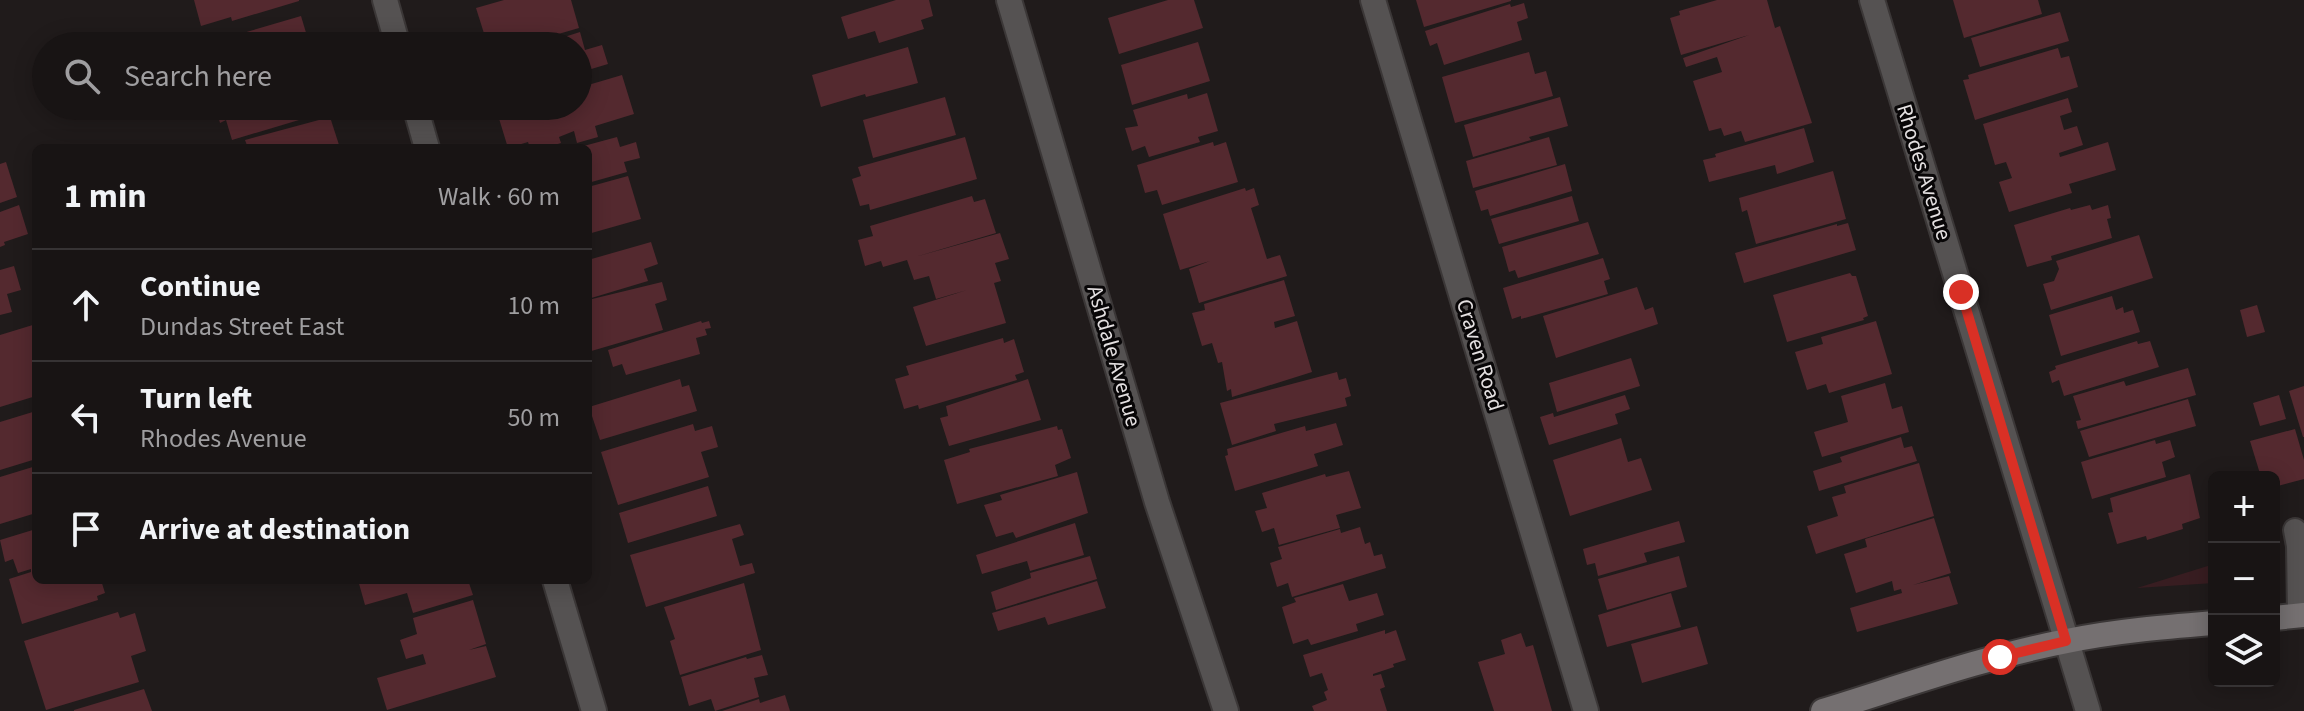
<!DOCTYPE html>
<meta charset="utf-8">
<style>
:root{--surface:#181414;--page:#252122;--text:#f1f3f6;--muted:#9f9ea0;--line:#363334}
body{margin:0;font-family:"Source Sans 3",sans-serif;background:var(--page);color:var(--text)}
.controls{position:absolute;right:24px;bottom:24px;display:grid;overflow:hidden;border-radius:12px;box-shadow:0 4px 20px #0003}
.controls button{width:72px;height:72px;display:grid;place-items:center;padding:0;border:0;border-bottom:2px solid var(--line);background:var(--surface);color:var(--text);font:40px sans-serif}
.stop{position:absolute;width:24px;height:24px;margin:-18px;border:6px solid #d93025;border-radius:50%;background:#fff}
.stop.end{background:#d93025;border-color:#fff;box-shadow:0 2px 8px #0008}
.list{margin:0;padding:0;list-style:none}
h2{display:flex;justify-content:space-between;align-items:center;height:104px;margin:0;padding:0 32px;font-size:34px}
h2 small{font-size:26px;font-weight:400;color:var(--muted)}
.list li{display:grid;grid-template-columns:52px 1fr auto;gap:24px;align-items:center;box-sizing:border-box;height:112px;padding:0 32px;border-top:2px solid var(--line)}
.list b{display:block;font-size:30px;white-space:nowrap}
.list p{margin:0;font-size:26px;white-space:nowrap;color:var(--muted)}
.list em{font-size:26px;font-style:normal;color:var(--muted)}
.icon{flex:none;width:44px;height:44px;fill:none;stroke:currentColor;stroke-width:2;stroke-linecap:round;stroke-linejoin:round}
.map{position:relative;flex:none;width:2304px;height:711px;overflow:hidden}
.search{position:absolute;background:var(--surface);box-shadow:0 4px 20px #0003;left:32px;top:32px;width:560px;height:88px;display:flex;align-items:center;gap:20px;box-sizing:border-box;padding:0 28px;border-radius:44px;color:var(--muted);font-size:30px}
.panel{position:absolute;background:var(--surface);box-shadow:0 4px 20px #0003;left:32px;top:144px;width:560px;height:440px;border-radius:12px}
.map>svg:first-child{display:block}
</style>
<div class="map">
<svg width="2304" height="711" viewBox="0 0 2304 711">
<rect width="100%" height="100%" fill="#201b1b"/>
<polygon fill="#381d21" points="2214,564 2214,583 2137,588"/>
<g fill="#54292f">
<polygon points="194,0 299,0 299,1 232,21 231,17 201,26"/>
<polygon points="504,0 571,0 579,28 517,46 488,46 476,8"/>
<polygon points="896,0 929,0 933,16 921,20 924,29 879,43 875,31 848,39 841,17"/>
<polygon points="1168,0 1194,0 1203,28 1119,54 1108,18"/>
<polygon points="1416,0 1511,0 1511,1 1424,27"/>
<polygon points="1717,0 1767,0 1775,28 1780,26 1812,123 1745,142 1741,131 1724,136 1721,128 1709,131 1693,81 1722,72 1717,57 1686,67 1683,58 1749,35 1681,55 1670,18 1680,15 1679,11"/>
<polygon points="1953,0 2038,0 2042,14 1964,38"/>
<polygon points="1524,3 1528,18 1517,22 1522,40 1444,65 1437,43 1430,46 1425,31 1510,4 1511,7"/>
<polygon points="2060,12 2069,41 1980,67 1971,38"/>
<polygon points="301,16 310,46 209,46 209,43"/>
<polygon points="580,32 585,50 602,45 608,64 578,73 578,46 536,46"/>
<polygon points="1198,42 1210,81 1132,105 1121,65"/>
<polygon points="908,47 918,83 866,97 865,94 821,107 812,75"/>
<polygon points="2058,48 2061,58 2069,56 2078,87 1975,120 1963,80 1969,79 1968,75"/>
<polygon points="1529,52 1535,74 1546,71 1553,96 1455,123 1442,77"/>
<polygon points="622,75 634,114 595,126 598,137 577,143 574,131 559,137 561,143 545,148 530,148 528,142 508,148 497,112 517,106 578,106 578,88"/>
<polygon points="1207,93 1218,131 1198,137 1200,142 1149,157 1145,146 1132,151 1125,128 1138,126 1133,110 1187,94 1188,99"/>
<polygon points="945,97 956,135 873,158 863,120"/>
<polygon points="1560,97 1568,126 1529,137 1531,140 1473,157 1464,125"/>
<polygon points="2068,98 2072,112 2060,116 2064,130 2077,126 2083,145 2059,153 2060,157 2108,142 2116,170 2069,184 2072,193 2009,212 1999,182 2012,178 2006,162 1995,165 1983,124"/>
<polygon points="210,106 316,106 319,114 232,140 226,120 220,123 216,109 211,111"/>
<polygon points="330,117 340,148 248,148 245,140"/>
<polygon points="1804,128 1814,162 1777,174 1775,165 1709,182 1703,160 1716,157 1715,154"/>
<polygon points="617,137 620,147 636,142 640,158 624,162 627,172 588,183 588,148 580,147"/>
<polygon points="965,137 977,179 870,210 869,204 860,206 852,179 861,176 858,167"/>
<polygon points="1549,137 1557,165 1473,188 1466,161"/>
<polygon points="1213,142 1214,146 1226,142 1238,182 1162,205 1157,190 1145,193 1137,165"/>
<polygon points="6,162 17,197 0,203 0,164"/>
<polygon points="1565,164 1572,191 1490,216 1488,209 1481,211 1475,191"/>
<polygon points="1833,171 1846,219 1756,244 1747,210 1742,212 1739,198"/>
<polygon points="628,176 641,219 588,234 588,187"/>
<polygon points="1245,188 1246,191 1254,188 1259,205 1251,208 1267,259 1280,255 1287,276 1199,303 1189,269 1210,261 1180,270 1163,214"/>
<polygon points="972,196 974,202 985,199 996,233 915,257 1000,233 1009,259 995,263 1001,281 994,283 1006,323 926,346 913,307 967,290 936,299 929,276 914,280 907,260 883,267 881,261 865,266 858,240 873,236 870,226"/>
<polygon points="1572,196 1579,221 1499,244 1491,219"/>
<polygon points="19,205 28,234 4,242 5,245 0,247 0,212"/>
<polygon points="2090,205 2092,210 2108,205 2111,218 2107,219 2112,238 2051,256 2052,260 2027,267 2014,225 2070,208 2071,210"/>
<polygon points="1588,222 1599,254 1518,278 1515,270 1509,272 1502,247"/>
<polygon points="1848,223 1856,250 1744,283 1735,253 1837,224 1837,226"/>
<polygon points="2139,235 2153,278 2051,310 2043,284 2054,281 2059,269 2056,261"/>
<polygon points="651,242 658,264 644,269 648,281 588,299 588,260"/>
<polygon points="1603,258 1610,279 1604,281 1608,294 1521,319 1521,316 1512,319 1503,288"/>
<polygon points="14,266 21,290 7,294 12,312 0,315 0,270"/>
<polygon points="1850,273 1852,276 1856,276 1868,316 1863,318 1864,320 1787,342 1773,295"/>
<polygon points="1284,280 1295,316 1274,322 1275,328 1297,321 1312,372 1232,397 1231,389 1227,391 1222,362 1218,363 1212,343 1202,346 1192,313 1205,310 1204,304"/>
<polygon points="662,282 667,300 655,304 663,330 588,352 588,300"/>
<polygon points="1637,287 1645,310 1653,307 1658,324 1556,358 1543,316"/>
<polygon points="2112,296 2116,310 2123,307 2124,313 2133,310 2140,332 2061,356 2049,315"/>
<polygon points="2257,305 2265,332 2247,337 2240,310"/>
<polygon points="701,321 702,323 709,321 711,328 705,329 707,335 696,338 700,354 626,375 622,364 613,367 608,350"/>
<polygon points="1876,321 1892,374 1829,393 1826,384 1807,390 1795,352 1823,344 1821,337"/>
<polygon points="36,324 36,396 0,407 0,335"/>
<polygon points="1003,338 1004,343 1014,339 1024,372 1015,375 1017,380 919,409 918,405 904,409 895,379 909,375 906,366"/>
<polygon points="2137,341 2138,344 2150,341 2159,367 2064,396 2059,380 2052,383 2049,372 2056,369 2055,366"/>
<polygon points="1631,358 1640,386 1557,412 1549,383"/>
<polygon points="2188,368 2196,395 2078,429 2076,421 2081,420 2073,396 2124,381 2126,386"/>
<polygon points="1337,372 1339,380 1346,378 1351,396 1345,398 1347,406 1274,424 1276,431 1232,445 1220,403"/>
<polygon points="680,379 682,387 689,385 697,411 600,440 589,407"/>
<polygon points="1028,379 1041,420 949,446 940,418 948,416 946,406"/>
<polygon points="1885,383 1892,409 1902,406 1909,432 1822,457 1814,432 1848,422 1841,396"/>
<polygon points="2304,386 2304,437 2303,437 2289,391"/>
<polygon points="1625,395 1630,409 1615,414 1618,424 1549,445 1540,417 1553,413 1554,417"/>
<polygon points="2279,395 2286,419 2260,426 2253,403"/>
<polygon points="2188,399 2196,426 2089,457 2080,431"/>
<polygon points="36,411 36,459 0,470 0,422"/>
<polygon points="1336,423 1343,445 1314,454 1318,466 1235,491 1225,456 1228,455 1227,449 1305,426 1306,431"/>
<polygon points="693,424 695,431 712,426 718,447 701,452 709,477 618,505 601,452"/>
<polygon points="1057,426 1058,430 1062,429 1071,458 1055,465 1058,476 957,504 944,460 970,452 969,449"/>
<polygon points="2295,429 2304,460 2304,479 2274,487 2274,477 2261,477 2250,441"/>
<polygon points="1901,437 1904,448 1912,446 1917,461 1819,491 1813,471 1842,462 1840,457"/>
<polygon points="1621,438 1628,462 1641,458 1652,490 1570,516 1553,460"/>
<polygon points="2155,440 2156,444 2170,440 2175,457 2162,462 2166,477 2092,499 2081,462"/>
<polygon points="1919,463 1934,516 1816,554 1807,526 1838,516 1832,497 1846,493 1844,486"/>
<polygon points="36,466 36,513 0,524 0,477"/>
<polygon points="1349,471 1361,508 1336,515 1340,528 1279,545 1274,528 1262,532 1255,511 1267,508 1262,493 1325,474 1326,477"/>
<polygon points="1077,472 1088,513 1016,538 1013,532 996,537 984,505 1002,500 1000,495"/>
<polygon points="2190,474 2200,518 2182,524 2183,529 2147,540 2146,536 2117,544 2108,513 2113,512 2110,498"/>
<polygon points="708,486 717,516 628,543 619,513"/>
<polygon points="1934,518 1951,573 1913,585 1949,576 1958,604 1857,632 1850,608 1902,593 1901,589 1894,591 1892,581 1856,593 1844,554 1867,547 1865,539"/>
<polygon points="1679,521 1685,542 1644,553 1647,562 1598,576 1595,563 1587,565 1583,549"/>
<polygon points="1075,523 1084,555 1030,571 1027,561 982,574 976,555"/>
<polygon points="740,524 744,535 732,539 740,566 752,563 755,573 646,607 630,555"/>
<polygon points="1360,527 1365,544 1370,542 1374,556 1382,554 1386,568 1292,597 1288,583 1277,587 1270,563 1282,559 1278,547 1340,529 1341,533"/>
<polygon points="36,529 36,580 101,580 105,593 97,596 98,600 22,624 9,579 31,572 31,569 18,573 13,559 5,562 0,540"/>
<polygon points="1090,556 1097,579 996,610 991,592 1031,578 1030,573"/>
<polygon points="1679,556 1687,587 1607,610 1598,579"/>
<polygon points="358,580 468,580 473,595 413,613 407,593 365,605"/>
<polygon points="1097,581 1106,608 1048,625 1045,617 998,631 992,613"/>
<polygon points="744,583 761,650 680,675 670,641 675,639 664,607"/>
<polygon points="1343,584 1349,601 1377,593 1384,615 1356,624 1358,631 1311,645 1308,639 1293,644 1282,607 1296,602 1294,598"/>
<polygon points="1671,593 1681,627 1607,647 1598,615"/>
<polygon points="473,600 486,644 469,650 486,646 496,677 387,710 377,678 426,664 423,654 406,659 400,640 417,634 413,618"/>
<polygon points="118,612 120,618 135,613 146,651 131,656 139,682 46,710 24,641"/>
<polygon points="1697,626 1708,664 1642,683 1631,644"/>
<polygon points="1385,630 1385,634 1396,630 1406,660 1393,664 1394,667 1373,674 1373,676 1381,674 1385,687 1380,689 1387,711 1314,711 1312,706 1327,700 1324,692 1328,690 1322,673 1310,677 1303,655"/>
<polygon points="1521,633 1526,647 1533,645 1552,711 1494,711 1478,662 1505,654 1501,640"/>
<polygon points="762,655 768,675 754,678 759,697 715,711 711,699 689,706 681,677 746,657 747,659"/>
<polygon points="144,689 152,711 74,711 74,710"/>
<polygon points="785,695 790,711 722,711 759,699 760,703"/>
</g>
<g fill="none" stroke-linecap="round" stroke-linejoin="round">
<defs>
<polyline id="lane" points="2295,530 2298,546 2299,615"/>
<g id="street">
<polyline points="385,0 398,46"/>
<polyline points="1009,0 1157,502 1226,711"/>
<polyline points="1373,0 1586,711"/>
<polyline points="1872,0 2088,711"/>
<polyline points="415,106 427,148"/>
<polyline points="555,580 594,711"/>
</g>
<g id="secondary">
<polyline points="2274,618 2304,615"/>
<path d="M1823 711C1904 686 1984 657 2067 641 2115 631 2165 627 2214 623"/>
</g>
</defs>
<use href="#lane" stroke="#3b3737" stroke-width="26"/>
<use href="#street" stroke="#3b3737" stroke-width="28"/>
<use href="#secondary" stroke="#3b3737" stroke-width="28"/>
<use href="#lane" stroke="#555252" stroke-width="22"/>
<use href="#street" stroke="#555252" stroke-width="24"/>
<use href="#secondary" stroke="#757071" stroke-width="24"/>
</g>
<g fill="none" stroke-linecap="round" stroke-linejoin="round">
<polyline stroke="#d93025" stroke-width="10" points="1961,292 2066,641 2000,657"/>
</g>
<g text-anchor="middle" dominant-baseline="central" stroke-width="6" stroke-linejoin="round" paint-order="stroke">
<g font-size="22" fill="#e4e0e1" stroke="#080607">
<text transform="translate(1924 172) rotate(73)">Rhodes Avenue</text>
<text transform="translate(1480 355) rotate(73)">Craven Road</text>
<text transform="translate(1114 356) rotate(74)">Ashdale Avenue</text>
</g>
</g>
</svg>
<div class="controls">
<button>+</button>
<button>−</button>
<button><svg class="icon" aria-label="layers" viewBox="0 0 24 24"><path d="M12 4l9 5-9 5-9-5zM3 14l9 5 9-5"/></svg></button>
</div>
<div class="stop" style="left:2000px;top:657px"></div>
<div class="stop end" style="left:1961px;top:292px"></div>
<div class="search"><svg class="icon" aria-label="search" viewBox="0 0 24 24"><circle cx="10" cy="10" r="6"/><path d="M15 15l6 6"/></svg>Search here</div>
<section class="panel">
<h2>1 min<small>Walk · 60 m</small></h2>
<ul class="list">
<li><svg class="icon" aria-label="ahead" viewBox="0 0 24 24"><path d="M12 20V5M6 11l6-6 6 6"/></svg><div><b>Continue</b><p>Dundas Street East</p></div><em>10 m</em></li>
<li><svg class="icon" aria-label="left" viewBox="0 0 24 24"><path d="M17 20v-9H6M10 6l-5 5 5 5"/></svg><div><b>Turn left</b><p>Rhodes Avenue</p></div><em>50 m</em></li>
<li><svg class="icon" aria-label="arrive" viewBox="0 0 24 24"><path d="M6 21V4h12l-3 4 3 4H6"/></svg><div><b>Arrive at destination</b></div></li>
</ul>
</section>
</div>
